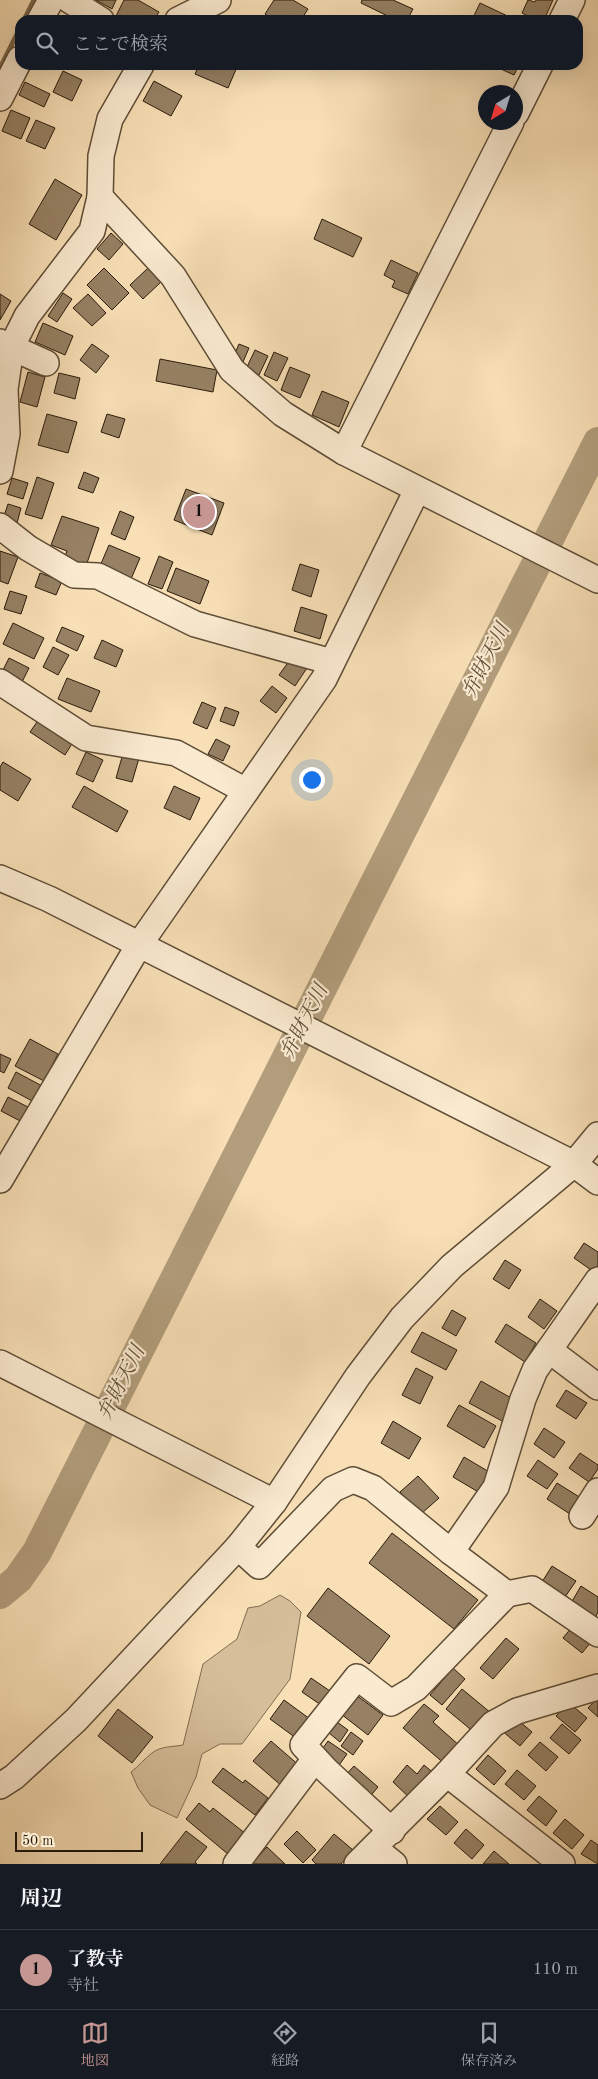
<!DOCTYPE html>
<html lang="ja">
<meta charset="utf-8">
<style>
:root{--surface:#171b24;--page:#20242c;--text:#f1f3f6;--muted:#9ea1a6;--line:#363941;--accent:#c59692}
body{margin:0;font-family:"Old Standard TT","Noto Serif JP",serif;background:var(--page);color:var(--text)}
.compass{position:absolute;left:478px;top:85px;width:45px;height:45px;border-radius:50%;background:var(--surface);box-shadow:0 5px 20px #0002;rotate:218deg}
.scale{position:absolute;left:15px;bottom:12px;width:128px;box-sizing:border-box;padding-left:5px;border:2px solid #2b1c0b;border-top:0;font-size:14px;line-height:18px;white-space:nowrap;color:#2b1c0b;-webkit-text-stroke:4px #faead0;paint-order:stroke}
.you{position:absolute;left:311px;top:779px;width:18px;height:18px;margin:-12px;border:4px solid #fff;border-radius:50%;background:#1a73e8;box-shadow:0 0 0 8px #1a73e833}
.badge{display:grid;place-items:center;width:32px;height:32px;border-radius:50%;background:var(--accent);color:#111;font-size:16px;font-weight:700}
.pin{position:absolute;translate:-50% -50%;border:2px solid #fff;box-shadow:0 1px 5px #0006}
.list{margin:0;padding:0;list-style:none}
h2{display:flex;justify-content:space-between;align-items:center;height:65px;margin:0;padding:0 20px;font-size:21px}
h2 small{font-size:16px;font-weight:400;color:var(--muted)}
.list li{display:grid;grid-template-columns:32px 1fr auto;gap:15px;align-items:center;box-sizing:border-box;height:80px;padding:0 20px;border-top:1px solid var(--line)}
.list b{display:block;font-size:19px;white-space:nowrap}
.list p{margin:0;font-size:16px;white-space:nowrap;color:var(--muted)}
.list em{font-size:16px;font-style:normal;color:var(--muted)}
.icon{flex:none;width:28px;height:28px;fill:none;stroke:currentColor;stroke-width:2;stroke-linecap:round;stroke-linejoin:round}
.map{position:relative;flex:none;width:598px;height:1864px;overflow:hidden}
.search{position:absolute;background:var(--surface);box-shadow:0 5px 20px #0002;left:15px;right:15px;top:15px;height:55px;display:flex;align-items:center;gap:12px;box-sizing:border-box;padding:0 18px;border-radius:15px;color:var(--muted);font-size:19px}
.sheet{height:145px;background:var(--surface)}
nav{display:flex;justify-content:space-around;align-items:center;box-sizing:border-box;height:70px;border-top:1px solid var(--line);background:var(--surface);font-size:14px;color:var(--muted)}
nav a{display:grid;justify-items:center;gap:2px}
nav .on{color:var(--accent)}
.map>svg:first-child{display:block}
</style>
<div class="map">
<svg width="598" height="1864" viewBox="0 0 598 1864">
<rect width="100%" height="100%" fill="#f8dfb6"/>
<filter id="stains"><feTurbulence type="fractalNoise" baseFrequency=".004" numOctaves="4"/><feColorMatrix values="0 0 0 0 .2 0 0 0 0 .09 0 0 0 0 .02 0 0 0 .5 -.17"/></filter>
<radialGradient id="worn" r=".72"><stop offset=".6" stop-color="#630" stop-opacity="0"/><stop offset="1" stop-color="#630" stop-opacity=".3"/></radialGradient>
<path fill="#d5be99" stroke="#806d52" d="M280 1595 290 1601 301 1612 290 1679 242 1744H220L202 1754 196 1777 177 1818 150 1805 138 1788 131 1772C139 1766 144 1759 152 1753 161 1746 172 1747 183 1745L203 1664 237 1639 248 1608 260 1606Z"/>
<g fill="none" stroke-linecap="round" stroke-linejoin="round">
<g stroke="#7c694f" stroke-width="5">
<polyline points="24,20 34,0"/>
<polyline points="0,68 20,28"/>
</g>
<polyline stroke="#b29d7c" stroke-width="30" points="0,1594 18,1579 37,1552 598,442"/>
</g>
<g fill="#968164" stroke="#2b1c0b">
<polygon points="96,0 116,0 112,9"/>
<polygon points="124,0 138,0 159,12 154,20 123,20 116,16"/>
<polygon points="274,0 293,0 308,9 301,20 275,20 265,14"/>
<polygon points="362,0 393,0 413,9 407,20 396,20 361,3"/>
<polygon points="528,0 535,2 536,0 553,0 544,20 536,20 522,13"/>
<polygon points="480,3 516,20 472,20"/>
<polygon points="199,65 234,65 237,67 228,88 195,74"/>
<polygon points="492,65 519,65 514,75"/>
<polygon points="63,71 82,80 72,101 53,92"/>
<polygon points="154,81 182,96 171,116 143,101"/>
<polygon points="25,82 50,94 44,107 19,95"/>
<polygon points="11,110 30,118 21,139 2,131"/>
<polygon points="36,120 55,128 45,149 26,141"/>
<polygon points="55,179 82,195 56,240 29,224"/>
<polygon points="322,219 362,238 353,257 314,239"/>
<polygon points="111,233 123,244 109,260 97,249"/>
<polygon points="391,260 418,273 408,294 392,287 395,281 384,275"/>
<polygon points="104,268 129,293 112,310 87,285"/>
<polygon points="148,268 161,282 143,299 130,285"/>
<polygon points="63,293 72,299 57,322 48,316"/>
<polygon points="0,294 11,301 0,320"/>
<polygon points="88,294 106,313 92,326 73,308"/>
<polygon points="43,323 73,336 65,355 35,342"/>
<polygon points="92,344 109,356 96,373 80,360"/>
<polygon points="239,344 249,348 243,362 233,358"/>
<polygon points="255,350 268,356 259,375 246,369"/>
<polygon points="274,352 288,358 277,381 264,375"/>
<polygon points="160,359 217,370 213,392 156,381"/>
<polygon points="290,367 310,375 300,398 281,390"/>
<polygon points="28,372 45,377 37,407 20,402"/>
<polygon points="59,373 80,378 75,399 54,393"/>
<polygon points="322,391 349,402 339,427 312,415"/>
<polygon points="47,414 77,422 68,453 38,445"/>
<polygon points="107,414 125,419 119,438 101,432"/>
<polygon points="84,472 99,478 93,493 78,488"/>
<polygon points="37,477 54,483 42,519 25,514"/>
<polygon points="12,478 28,483 23,499 7,494"/>
<polygon points="186,489 224,503 212,535 174,520"/>
<polygon points="8,504 21,508 16,527 2,522"/>
<polygon points="120,511 134,517 125,540 111,534"/>
<polygon points="62,516 99,528 86,566 64,558 67,551 51,545"/>
<polygon points="109,545 140,558 131,579 100,566"/>
<polygon points="0,551 18,557 8,584 0,581"/>
<polygon points="159,556 173,562 162,589 148,584"/>
<polygon points="300,564 319,570 311,597 292,590"/>
<polygon points="176,568 209,581 200,604 167,591"/>
<polygon points="40,573 62,581 56,595 35,587"/>
<polygon points="10,591 27,596 21,614 4,609"/>
<polygon points="301,607 327,615 320,639 294,631"/>
<polygon points="13,623 44,638 34,659 3,644"/>
<polygon points="62,627 84,636 77,651 56,641"/>
<polygon points="102,640 123,650 116,667 94,658"/>
<polygon points="53,647 69,655 58,675 43,667"/>
<polygon points="292,657 307,668 295,686 279,675"/>
<polygon points="9,658 29,668 22,682 2,672"/>
<polygon points="67,678 100,691 91,712 58,699"/>
<polygon points="272,686 287,698 276,713 260,701"/>
<polygon points="202,702 216,708 207,729 193,723"/>
<polygon points="225,707 239,712 234,726 220,721"/>
<polygon points="39,719 73,742 65,755 30,732"/>
<polygon points="216,739 230,746 223,761 208,754"/>
<polygon points="124,750 140,755 132,782 116,778"/>
<polygon points="86,752 103,760 93,782 76,774"/>
<polygon points="3,762 31,779 18,801 0,790 0,767"/>
<polygon points="84,786 128,811 117,832 72,807"/>
<polygon points="174,786 200,798 190,820 164,808"/>
<polygon points="30,1039 58,1054 44,1081 15,1066"/>
<polygon points="0,1054 11,1059 4,1073 0,1071"/>
<polygon points="16,1072 44,1087 36,1103 8,1088"/>
<polygon points="8,1097 32,1109 24,1123 1,1111"/>
<polygon points="584,1243 598,1252 598,1265 594,1272 574,1258"/>
<polygon points="505,1260 521,1270 509,1289 493,1279"/>
<polygon points="540,1299 557,1311 544,1329 528,1317"/>
<polygon points="452,1310 466,1318 456,1336 442,1328"/>
<polygon points="506,1324 536,1343 525,1362 495,1342"/>
<polygon points="422,1332 457,1350 446,1370 411,1352"/>
<polygon points="416,1368 433,1377 420,1404 402,1395"/>
<polygon points="481,1381 513,1399 502,1421 469,1403"/>
<polygon points="566,1390 587,1403 576,1419 556,1406"/>
<polygon points="459,1405 496,1426 484,1448 447,1426"/>
<polygon points="393,1421 421,1438 409,1459 381,1443"/>
<polygon points="544,1428 565,1442 554,1458 534,1444"/>
<polygon points="580,1453 598,1465 598,1469 589,1482 569,1468"/>
<polygon points="464,1457 491,1473 480,1493 453,1477"/>
<polygon points="538,1460 558,1474 547,1489 527,1476"/>
<polygon points="418,1476 439,1498 421,1514 400,1492"/>
<polygon points="557,1483 581,1498 570,1514 547,1499"/>
<polygon points="392,1533 478,1600 454,1629 369,1563"/>
<polygon points="552,1566 576,1581 565,1597 542,1582"/>
<polygon points="581,1586 598,1597 598,1612 595,1618 571,1603"/>
<polygon points="328,1588 390,1636 369,1664 307,1616"/>
<polygon points="572,1627 591,1642 582,1653 563,1638"/>
<polygon points="506,1638 519,1649 493,1679 480,1668"/>
<polygon points="453,1668 465,1679 442,1705 430,1695"/>
<polygon points="311,1678 330,1691 321,1705 302,1692"/>
<polygon points="462,1689 491,1713 475,1733 446,1709"/>
<polygon points="356,1695 383,1715 368,1735 341,1714"/>
<polygon points="598,1697 598,1717 588,1708"/>
<polygon points="284,1700 310,1719 296,1738 270,1719"/>
<polygon points="568,1702 587,1718 575,1732 556,1716"/>
<polygon points="424,1704 439,1716 433,1722 461,1747 446,1765 403,1728"/>
<polygon points="118,1709 153,1737 132,1763 98,1736"/>
<polygon points="513,1716 532,1732 520,1746 501,1730"/>
<polygon points="337,1722 348,1730 340,1742 329,1733"/>
<polygon points="562,1724 581,1740 569,1754 550,1738"/>
<polygon points="351,1732 363,1741 353,1755 341,1746"/>
<polygon points="271,1741 301,1767 283,1787 253,1761"/>
<polygon points="328,1741 347,1754 337,1768 318,1755"/>
<polygon points="540,1742 558,1757 546,1771 528,1755"/>
<polygon points="488,1755 506,1771 494,1785 476,1769"/>
<polygon points="407,1765 417,1774 424,1765 436,1775 413,1801 393,1782"/>
<polygon points="354,1766 378,1787 367,1800 343,1778"/>
<polygon points="223,1768 243,1783 245,1780 268,1798 255,1815 212,1782"/>
<polygon points="517,1770 536,1786 524,1800 505,1784"/>
<polygon points="539,1796 557,1811 546,1826 527,1810"/>
<polygon points="199,1803 210,1812 213,1808 246,1834 229,1855 186,1819"/>
<polygon points="440,1806 458,1822 446,1835 427,1819"/>
<polygon points="565,1819 584,1835 572,1849 553,1833"/>
<polygon points="466,1829 484,1845 472,1859 454,1843"/>
<polygon points="186,1831 207,1847 195,1862 197,1864 160,1864"/>
<polygon points="297,1831 316,1850 303,1863 284,1844"/>
<polygon points="334,1834 353,1850 341,1864 316,1864 312,1860"/>
<polygon points="591,1840 598,1845 598,1864 581,1854"/>
<polygon points="267,1847 285,1864 251,1864"/>
<polygon points="494,1851 509,1864 483,1864"/>
</g>
<g fill="none" stroke-linecap="round" stroke-linejoin="round">
<defs>
<g id="minor">
<polyline points="69,0 101,20"/>
<polyline points="40,20 51,0"/>
<polyline points="178,20 218,0"/>
<polyline points="562,20 572,0"/>
<polyline points="0,98 20,59"/>
<polyline points="516,113 540,65"/>
<polyline points="100,197 173,276 232,370 283,414 344,452 598,580"/>
<polyline points="0,342 46,363"/>
<polyline points="344,452 511,122"/>
<polyline points="0,471 7,434 5,389 11,348 27,316 92,231 100,197 101,156 110,119 141,65"/>
<polyline points="0,526 28,548 74,575 98,576 195,624 332,662"/>
<polyline points="0,682 86,738 176,753 246,791"/>
<polyline points="0,878 49,899 574,1164 598,1182"/>
<polyline points="0,1180 139,945 324,679 417,490"/>
<polyline points="549,1350 598,1387"/>
<polyline points="0,1363 274,1502"/>
<polyline points="582,1516 598,1491"/>
<polyline points="238,1547 259,1566 333,1489 353,1480 373,1488 451,1552 507,1594 532,1589 598,1634"/>
<polyline points="451,1552 496,1487 523,1399 535,1370 598,1280"/>
<polyline points="447,1774 562,1864"/>
<polyline points="0,1786 14,1777 76,1720 238,1547 274,1502 358,1376 402,1318 452,1266 574,1164 598,1135"/>
<polyline points="392,1831 326,1770 303,1745 357,1677 391,1703 416,1688 507,1594"/>
<polyline points="374,1848 394,1864"/>
<polyline points="236,1864 315,1759"/>
<polyline points="357,1864 447,1774 493,1724 517,1711 598,1687"/>
</g>
</defs>
<use href="#minor" stroke="#5e4d36" stroke-width="28"/>
<use href="#minor" stroke="#faead0" stroke-width="25"/>
</g>
<g text-anchor="middle" dominant-baseline="central" stroke-width="4.5" stroke-linejoin="round" paint-order="stroke">
<g font-size="20" font-style="italic" fill="#615038" stroke="#faead0">
<text transform="translate(487 661) rotate(-63)">弁財天川</text>
<text transform="translate(305 1022) rotate(-63)">弁財天川</text>
<text transform="translate(122 1383) rotate(-63)">弁財天川</text>
</g>
</g>
<rect width="100%" height="100%" filter="url(#stains)"/>
<rect width="100%" height="100%" fill="url(#worn)"/>
</svg>
<svg class="compass" viewBox="-18 -18 36 36"><path d="M0-13l5 13h-10z" fill="#e53935"/><path d="M0 13l5-13h-10z" fill="#9ea1a6"/></svg>
<div class="scale">50 m</div>
<div class="you"></div>
<div class="pin badge" style="left:199px;top:512px">1</div>
<div class="search"><svg class="icon" aria-label="search" viewBox="0 0 24 24"><circle cx="10" cy="10" r="6"/><path d="M15 15l6 6"/></svg>ここで検索</div>
</div>
<section class="sheet">
<h2>周辺<small></small></h2>
<ul class="list">
<li><span class="badge">1</span><div><b>了教寺</b><p>寺社</p></div><em>110 m</em></li>
</ul>
</section>
<nav>
<a class="on"><svg class="icon" aria-label="map" viewBox="0 0 24 24"><path d="M3 6l6-2 6 2 6-2v14l-6 2-6-2-6 2zM9 4v14M15 6v14"/></svg>地図</a>
<a><svg class="icon" aria-label="directions" viewBox="0 0 24 24"><path d="M12 3l9 9-9 9-9-9zM9 14v-3h6M13 9l2 2-2 2"/></svg>経路</a>
<a><svg class="icon" aria-label="saved" viewBox="0 0 24 24"><path d="M7 4h10v16l-5-4-5 4z"/></svg>保存済み</a>
</nav>
